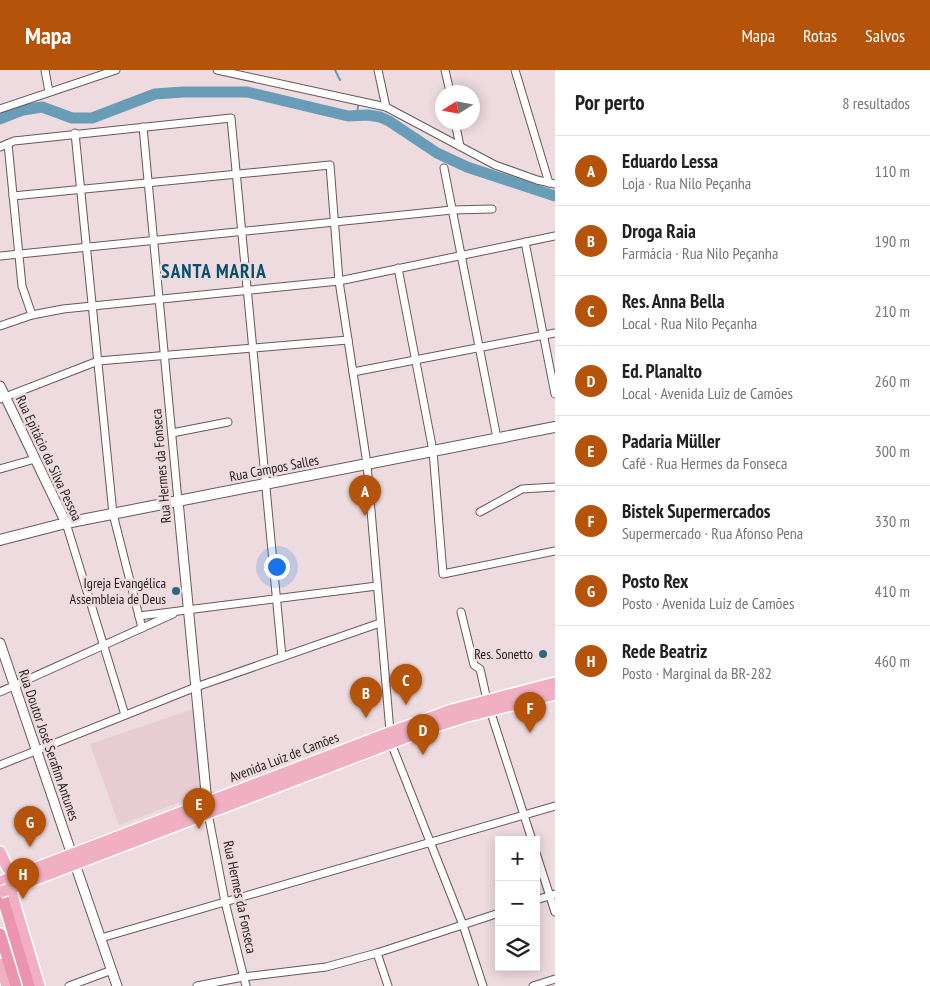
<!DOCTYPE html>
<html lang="pt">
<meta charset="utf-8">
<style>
:root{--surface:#fff;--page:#f6f6f6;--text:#202124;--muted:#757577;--line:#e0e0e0;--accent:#b45309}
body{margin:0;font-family:"PT Sans Narrow",sans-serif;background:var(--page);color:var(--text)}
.controls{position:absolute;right:15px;bottom:15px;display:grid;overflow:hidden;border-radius:0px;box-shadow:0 2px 12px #0003}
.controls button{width:45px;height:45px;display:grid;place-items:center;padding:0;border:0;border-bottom:1px solid var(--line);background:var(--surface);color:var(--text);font:25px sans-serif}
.compass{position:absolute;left:435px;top:15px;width:45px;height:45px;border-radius:50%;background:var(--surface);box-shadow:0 2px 12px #0003;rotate:259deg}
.you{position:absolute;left:276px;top:496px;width:18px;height:18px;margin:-12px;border:4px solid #fff;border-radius:50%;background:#1a73e8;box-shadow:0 0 0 8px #1a73e833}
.badge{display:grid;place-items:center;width:32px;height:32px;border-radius:50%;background:var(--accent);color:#fff;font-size:16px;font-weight:700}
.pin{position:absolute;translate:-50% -41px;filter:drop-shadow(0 1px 2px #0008)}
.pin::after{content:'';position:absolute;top:26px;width:18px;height:15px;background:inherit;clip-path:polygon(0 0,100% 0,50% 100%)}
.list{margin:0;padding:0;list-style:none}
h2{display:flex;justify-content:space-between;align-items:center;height:65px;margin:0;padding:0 20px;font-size:21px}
h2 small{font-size:16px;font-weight:400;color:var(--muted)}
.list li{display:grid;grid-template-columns:32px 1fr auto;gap:15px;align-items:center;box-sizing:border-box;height:70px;padding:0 20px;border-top:1px solid var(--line)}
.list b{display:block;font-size:19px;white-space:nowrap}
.list p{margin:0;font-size:16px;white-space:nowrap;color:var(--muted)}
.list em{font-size:16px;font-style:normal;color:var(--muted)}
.icon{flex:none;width:28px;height:28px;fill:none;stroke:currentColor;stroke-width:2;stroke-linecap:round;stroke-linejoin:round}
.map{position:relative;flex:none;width:555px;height:916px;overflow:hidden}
header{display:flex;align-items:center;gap:30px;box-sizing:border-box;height:70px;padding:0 25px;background:var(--accent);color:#fff}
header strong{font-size:24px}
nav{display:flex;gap:28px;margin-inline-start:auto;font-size:18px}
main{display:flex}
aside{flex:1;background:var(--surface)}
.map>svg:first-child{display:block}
</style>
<header>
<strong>Mapa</strong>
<nav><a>Mapa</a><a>Rotas</a><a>Salvos</a></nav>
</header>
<main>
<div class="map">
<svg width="555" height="916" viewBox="0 0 555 916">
<rect width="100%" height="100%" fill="#eddbdf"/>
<polygon fill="#e7ccd3" points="193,639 201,722 199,725 119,755 90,674"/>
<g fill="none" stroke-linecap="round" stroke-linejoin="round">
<g stroke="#699db7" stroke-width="2">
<polyline points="335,0 340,10"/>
<polyline points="357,45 358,36"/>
</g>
<polyline stroke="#699db7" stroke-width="11" points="0,49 23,40 42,37 72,48 92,48 155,24 183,22 247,22 348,46 368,45 380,47 389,51 437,83 467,97 555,126"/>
<defs>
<g id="minor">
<polyline points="45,0 49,22"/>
<polyline points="217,0 386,37 495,95 537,110 555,114"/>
<polyline points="378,0 386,37"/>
<polyline points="445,0 450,22"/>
<polyline points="515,0 549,113"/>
<polyline points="0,39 116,0"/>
<polyline points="455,52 460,76"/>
<polyline points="143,57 178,431"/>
<polyline points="75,63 113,444 142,558"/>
<polyline points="8,74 22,216 32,245"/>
<polyline points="0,77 14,71 231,48 282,587"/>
<polyline points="444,98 497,368"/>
<polyline points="13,126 330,95 339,211 367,394 391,673 463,855 483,916"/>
<polyline points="525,172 555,324"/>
<polyline points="0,186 452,140 492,139"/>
<polyline points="398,198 433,381 443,504 555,481"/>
<polyline points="0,256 32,245 63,239 339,211 555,166"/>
<polyline points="353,302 555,263"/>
<polyline points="0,329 98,291 348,270"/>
<polyline points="172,363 228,352"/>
<polyline points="0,399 35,389"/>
<polyline points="480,442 522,419 555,417"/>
<polyline points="66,453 125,645"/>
<polyline points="461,542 474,595 480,599 487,630"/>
<polyline points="139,546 377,516"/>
<polyline points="0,622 173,544"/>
<polyline points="490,640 532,770"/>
<polyline points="0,695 196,617 380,553"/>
<polyline points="208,743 225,832 246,916"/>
<polyline points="536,783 555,842"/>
<polyline points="536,830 555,824"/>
<polyline points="101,868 555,736"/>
<polyline points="377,883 388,916"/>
<polyline points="69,916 112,900"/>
<polyline points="197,916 243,907 326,897 377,883 499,843"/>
<polyline points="533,916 555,909"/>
</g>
<g id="tertiary">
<polyline points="0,316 66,453"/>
<polyline points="178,431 207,733"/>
<polyline points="0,573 72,785"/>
<polyline points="75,794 117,916"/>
</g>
<polyline id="secondary" points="0,470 66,453 555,357"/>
<g id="primary">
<polyline points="0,782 7,797 15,806"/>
<polyline points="0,812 389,663 452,640 555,613"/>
<polyline points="10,819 39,916"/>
<polyline points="7,820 430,658 464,647 555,624"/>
<polyline points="0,894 7,916"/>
</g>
<g id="trunk">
<polyline points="0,819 29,916"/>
<polyline points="0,864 16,916"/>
</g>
</defs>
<use href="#minor" stroke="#67585b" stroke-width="9"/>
<use href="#tertiary" stroke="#67585b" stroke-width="11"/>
<use href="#secondary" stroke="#67585b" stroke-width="12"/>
<use href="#primary" stroke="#fff" stroke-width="14"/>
<use href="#trunk" stroke="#fff" stroke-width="14"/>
<use href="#minor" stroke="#fff" stroke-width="7"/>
<use href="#tertiary" stroke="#fff" stroke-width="9"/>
<use href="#secondary" stroke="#fff" stroke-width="10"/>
<use href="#primary" stroke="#f0afc3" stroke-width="11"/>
<use href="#trunk" stroke="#eb94af" stroke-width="11"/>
<defs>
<polyline id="primary-bridge" points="0,822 7,820"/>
</defs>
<use href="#primary-bridge" stroke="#fff" stroke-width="14" stroke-linecap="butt"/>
<use href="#primary-bridge" stroke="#f0afc3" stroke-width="11"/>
</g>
<g fill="#2e6680" stroke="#eddbdf" stroke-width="2">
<circle cx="176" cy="521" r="5"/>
<circle cx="543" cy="584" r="5"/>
</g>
<g text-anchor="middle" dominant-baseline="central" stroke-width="5" stroke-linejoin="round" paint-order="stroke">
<g font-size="14" fill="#231d1e" stroke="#eddbdf">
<text transform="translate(49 388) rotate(65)">Rua Epitácio da Silva Pessoa</text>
<text transform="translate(161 396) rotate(-95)">Rua Hermes da Fonseca</text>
<text transform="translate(274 398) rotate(-11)">Rua Campos Salles</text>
<text transform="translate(49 675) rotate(71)">Rua Doutor José Serafim Antunes</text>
<text transform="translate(284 687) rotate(-21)">Avenida Luiz de Camões</text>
<text transform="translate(240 827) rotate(78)">Rua Hermes da Fonseca</text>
</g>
<g font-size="14" fill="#231d1e" stroke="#eddbdf" text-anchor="end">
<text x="166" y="513">Igreja Evangélica<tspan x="166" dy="16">Assembleia de Deus</tspan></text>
<text x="533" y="584">Res. Sonetto</text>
</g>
<g font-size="19" font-weight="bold" letter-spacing="1" fill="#05516d" stroke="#eddbdf">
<text x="214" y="201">SANTA MARIA</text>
</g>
</g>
</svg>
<div class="controls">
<button>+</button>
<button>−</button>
<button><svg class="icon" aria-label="layers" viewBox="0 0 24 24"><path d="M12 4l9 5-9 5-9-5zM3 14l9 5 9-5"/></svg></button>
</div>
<svg class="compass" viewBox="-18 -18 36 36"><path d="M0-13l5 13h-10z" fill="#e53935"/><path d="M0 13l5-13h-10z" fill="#757577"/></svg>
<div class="you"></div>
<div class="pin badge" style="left:365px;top:446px">A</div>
<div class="pin badge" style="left:366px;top:648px">B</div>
<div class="pin badge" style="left:406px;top:635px">C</div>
<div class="pin badge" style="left:423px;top:685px">D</div>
<div class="pin badge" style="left:199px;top:759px">E</div>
<div class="pin badge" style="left:530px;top:663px">F</div>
<div class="pin badge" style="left:30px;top:777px">G</div>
<div class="pin badge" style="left:23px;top:829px">H</div>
</div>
<aside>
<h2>Por perto<small>8 resultados</small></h2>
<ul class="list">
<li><span class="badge">A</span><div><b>Eduardo Lessa</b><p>Loja · Rua Nilo Peçanha</p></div><em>110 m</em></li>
<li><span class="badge">B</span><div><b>Droga Raia</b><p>Farmácia · Rua Nilo Peçanha</p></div><em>190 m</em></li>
<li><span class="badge">C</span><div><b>Res. Anna Bella</b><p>Local · Rua Nilo Peçanha</p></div><em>210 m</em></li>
<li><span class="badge">D</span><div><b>Ed. Planalto</b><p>Local · Avenida Luiz de Camões</p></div><em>260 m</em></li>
<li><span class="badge">E</span><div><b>Padaria Müller</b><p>Café · Rua Hermes da Fonseca</p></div><em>300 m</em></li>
<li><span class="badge">F</span><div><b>Bistek Supermercados</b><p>Supermercado · Rua Afonso Pena</p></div><em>330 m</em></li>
<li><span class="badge">G</span><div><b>Posto Rex</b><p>Posto · Avenida Luiz de Camões</p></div><em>410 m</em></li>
<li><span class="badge">H</span><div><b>Rede Beatriz</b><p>Posto · Marginal da BR-282</p></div><em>460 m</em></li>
</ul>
</aside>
</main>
